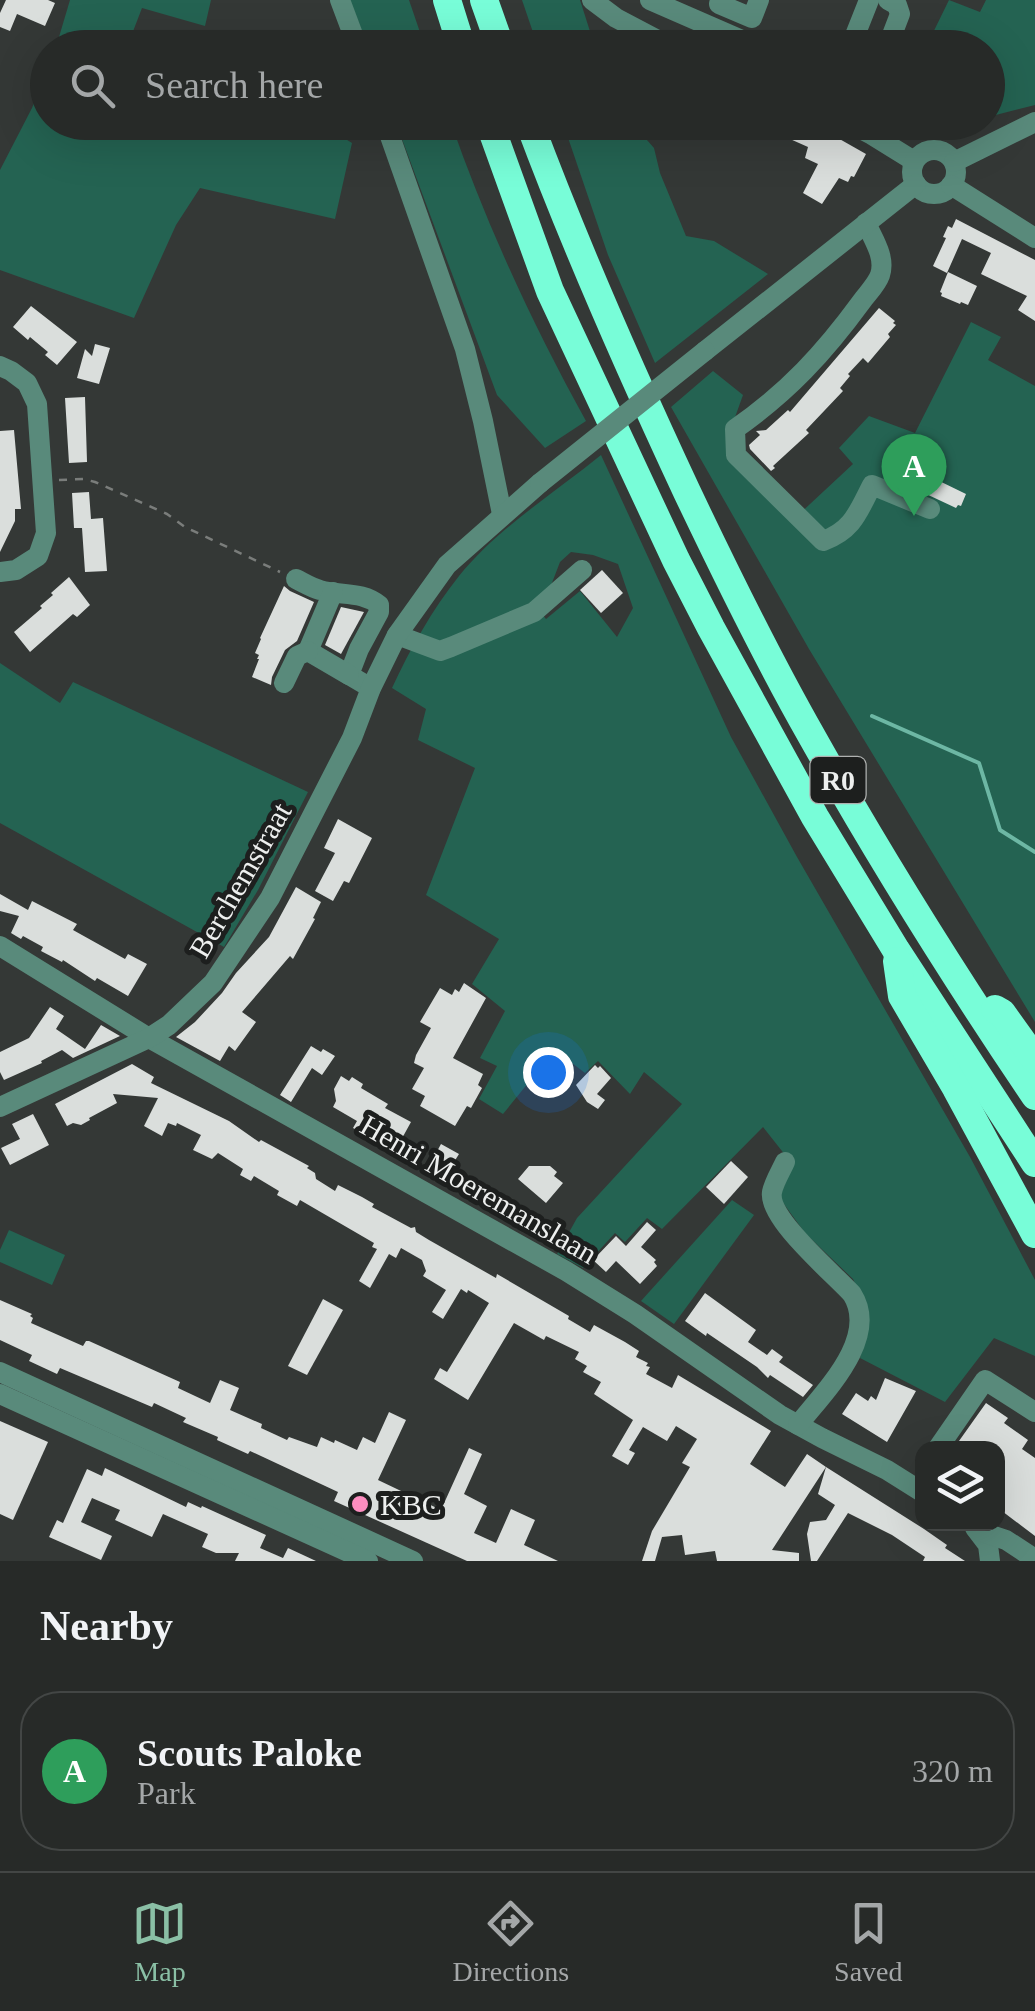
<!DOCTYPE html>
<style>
:root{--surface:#272a28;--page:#333634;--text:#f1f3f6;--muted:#a4a7a8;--line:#434645;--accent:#8abfa5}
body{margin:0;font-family:Georgia,serif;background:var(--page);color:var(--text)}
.controls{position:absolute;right:30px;bottom:30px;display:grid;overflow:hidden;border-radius:20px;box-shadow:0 10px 40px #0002}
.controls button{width:90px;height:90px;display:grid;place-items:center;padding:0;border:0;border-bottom:2px solid var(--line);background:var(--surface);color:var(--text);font:50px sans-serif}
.you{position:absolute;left:548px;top:1072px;width:35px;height:35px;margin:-25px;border:8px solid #fff;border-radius:50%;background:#1a73e8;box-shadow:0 0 0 15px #1a73e833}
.badge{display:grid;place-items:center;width:65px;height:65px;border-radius:50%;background:var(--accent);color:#fff;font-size:32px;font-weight:700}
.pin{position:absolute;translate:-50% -82px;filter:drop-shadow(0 2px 5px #0008)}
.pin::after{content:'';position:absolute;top:52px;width:35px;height:30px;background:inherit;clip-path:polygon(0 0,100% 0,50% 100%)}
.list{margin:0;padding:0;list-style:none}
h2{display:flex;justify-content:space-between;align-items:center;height:130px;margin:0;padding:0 40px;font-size:42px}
h2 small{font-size:32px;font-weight:400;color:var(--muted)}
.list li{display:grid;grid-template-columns:65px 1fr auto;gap:30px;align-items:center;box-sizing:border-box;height:160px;margin:0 20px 20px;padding:0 20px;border:2px solid var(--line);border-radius:40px}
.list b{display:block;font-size:38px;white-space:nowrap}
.list p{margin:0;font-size:32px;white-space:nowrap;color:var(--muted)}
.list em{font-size:32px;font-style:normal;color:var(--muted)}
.icon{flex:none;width:55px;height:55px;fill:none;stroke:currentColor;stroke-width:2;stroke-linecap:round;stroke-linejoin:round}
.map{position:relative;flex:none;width:1035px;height:1561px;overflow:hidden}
.search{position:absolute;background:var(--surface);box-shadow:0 10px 40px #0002;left:30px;right:30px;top:30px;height:110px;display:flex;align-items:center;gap:25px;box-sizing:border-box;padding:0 35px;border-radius:55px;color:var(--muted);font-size:38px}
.sheet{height:310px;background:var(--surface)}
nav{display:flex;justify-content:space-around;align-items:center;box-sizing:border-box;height:140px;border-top:2px solid var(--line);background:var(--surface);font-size:28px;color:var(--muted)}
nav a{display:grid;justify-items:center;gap:5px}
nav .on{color:var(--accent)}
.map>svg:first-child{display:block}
</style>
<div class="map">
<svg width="1035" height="1561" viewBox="0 0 1035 1561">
<rect width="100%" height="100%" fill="#343836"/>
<g fill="#246352" fill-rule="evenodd">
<polygon points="70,0 211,0 205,26 142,8 132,34 176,47 56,47"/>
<polygon points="350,0 409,0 425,47 368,47"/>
<polygon points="522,0 580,0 595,47 538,47"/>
<polygon points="949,0 980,12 986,0 1035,0 1035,105 988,117 988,48 926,47"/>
<polygon points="47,71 48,122 304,122 328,128 352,143 335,219 200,188 176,225 134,318 0,270 0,170 32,108"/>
<path d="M396 123H451C487 226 533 325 586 421L545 448 497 395Z"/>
<polygon points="563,123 632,123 654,148 660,173 686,236 714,241 768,274 655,363 608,255"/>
<polygon points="971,322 1001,337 988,360 1035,386 1035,1022 809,649 671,407 713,371 743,395 729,434 795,518 853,464 839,448 869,416 915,433"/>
<path d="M601 455 731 737 797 857 970 1157 1035 1280V1356L994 1338 945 1402 860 1358 869 1314 853 1279 805 1233 781 1200V1193L793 1165 763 1127 662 1229 647 1218 625 1242 615 1233 583 1268 557 1254 577 1218 682 1104 644 1072 630 1094 598 1061 585 1073 555 1050 503 1114 479 1099 497 1066 480 1058 505 1011 472 984 499 939 426 895 475 768 418 740 426 709 392 688C410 649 432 610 459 576 498 528 553 494 601 455ZM571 552 593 555 618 564 633 608 617 637 580 591 546 619 534 605 550 588 560 562Z"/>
<polygon points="0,663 60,703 73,682 308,792 258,890 224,947 0,823"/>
<polygon points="732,1200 754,1215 674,1324 641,1301"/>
<polygon points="9,1230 65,1255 52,1285 0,1262 0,1250"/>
</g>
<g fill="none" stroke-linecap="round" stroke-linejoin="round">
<polyline stroke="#6db7a4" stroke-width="4" points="872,716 979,763 1000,830 1035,852"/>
</g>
<g fill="#dadedc">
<polygon points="6,0 48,0 55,3 45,26 17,14 10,31 0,27 0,13"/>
<polygon points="738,122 801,122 836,137 866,154 854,177 851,176 848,182 839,178 822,204 803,193 818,164 805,158 808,147 772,131 770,136"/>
<polygon points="956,219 1035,260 1035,321 1018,310 1027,296 981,274 991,253 962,239 947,273 933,266 946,238 943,237 948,226 952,228"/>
<polygon points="948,272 977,286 968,305 961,302 960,304 941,296 942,293 940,292"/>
<polygon points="31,306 77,342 57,365 45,355 48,352 30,337 28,340 13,327"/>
<polygon points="879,308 895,321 893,323 896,325 888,334 890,337 868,363 863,358 848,374 850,376 840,388 843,391 806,430 809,433 773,466 775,468 771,471 750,449 749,445 760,435 756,431 766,430 788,410 790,412"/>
<polygon points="95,344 110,348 99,384 77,378 85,349 92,356"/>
<polygon points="85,397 87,462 69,463 65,398"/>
<polygon points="14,430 21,509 15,509 15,521 0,552 0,431"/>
<polygon points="909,462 929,464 929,476 966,494 961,506 958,505 956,508 907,485"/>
<polygon points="89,492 91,519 103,518 107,571 85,572 82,528 74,528 72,493"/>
<polygon points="602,570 623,593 601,613 580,590"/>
<polygon points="69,577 90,605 77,617 73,614 30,652 14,632 42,608 40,606 53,595 51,593"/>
<polygon points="284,586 290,591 314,602 297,641 285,650 272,677 271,685 252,677 259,659 257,659 259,655 255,653 261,639 260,638"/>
<polygon points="341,607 364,612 341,654 325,645"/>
<polygon points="338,819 372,838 349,883 344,881 333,901 315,891 335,853 324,848"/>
<polygon points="296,887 321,902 313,918 315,919 293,959 290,956 242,1012 256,1022 235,1051 229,1046 220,1061 176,1037 195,1022 222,993 236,973 269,937"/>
<polygon points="0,894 28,910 32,901 77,924 73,930 125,959 128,954 147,964 128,996 97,978 95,981 63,960 62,962 41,951 43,947 23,936 21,939 11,933 19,916 0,911"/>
<polygon points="464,983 486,998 453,1058 483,1074 478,1085 482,1088 471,1108 467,1106 455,1126 420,1106 425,1096 412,1089 424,1068 414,1063 416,1055 431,1028 420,1022 440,988 452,995 455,989 459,992"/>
<polygon points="50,1007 64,1016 56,1029 85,1049 101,1025 120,1036 73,1058 62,1050 41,1061 42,1063 4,1080 0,1072 0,1052 29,1038"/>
<polygon points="311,1046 321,1052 323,1049 335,1056 322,1075 312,1068 291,1102 280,1095"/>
<polygon points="132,1064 154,1077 151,1083 229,1121 259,1142 261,1140 309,1166 307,1168 315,1173 316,1179 335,1191 338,1185 362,1197 374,1204 372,1207 411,1228 415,1227 416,1232 429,1240 496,1278 497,1274 569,1316 568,1319 590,1332 594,1325 625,1342 639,1351 636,1357 648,1363 646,1366 650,1367 646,1374 672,1388 678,1375 771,1431 750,1464 785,1487 807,1454 826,1467 772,1550 799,1553 799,1561 717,1561 715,1551 685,1555 682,1535 662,1537 655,1561 642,1561 652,1531 690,1467 682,1463 697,1439 676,1426 667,1441 643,1427 629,1450 635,1453 628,1465 612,1456 633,1420 594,1394 601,1382 583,1372 587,1366 575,1359 579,1352 546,1336 544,1340 514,1323 468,1400 434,1379 440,1368 447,1372 489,1303 468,1290 467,1293 461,1289 443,1319 432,1312 446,1290 423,1276 426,1271 422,1260 401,1248 396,1258 389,1254 370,1288 359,1281 377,1249 372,1247 374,1243 300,1200 297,1206 277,1195 279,1191 254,1176 251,1181 240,1175 243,1169 218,1153 212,1159 193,1150 201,1135 177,1123 176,1126 168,1123 162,1136 144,1126 158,1098 113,1094 117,1103 89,1118 90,1120 81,1125 73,1123 67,1126 55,1104"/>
<polygon points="595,1065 598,1068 600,1066 611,1078 597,1094 605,1100 598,1109 587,1102 576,1085"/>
<polygon points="341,1076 349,1081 352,1077 363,1084 361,1088 388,1104 385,1108 411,1122 395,1151 353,1128 357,1121 333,1107 336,1101 334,1089"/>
<polygon points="33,1114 49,1145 10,1165 1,1148 20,1139 12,1124"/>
<polygon points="441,1144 459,1154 454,1162 458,1164 450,1178 429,1166"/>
<polygon points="731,1161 748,1177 724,1204 706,1187"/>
<polygon points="529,1166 550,1166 557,1172 554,1176 563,1183 546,1203 518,1179"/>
<polygon points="647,1222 656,1230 641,1247 656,1260 654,1262 657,1266 640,1284 616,1261 606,1272 593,1260 616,1236 626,1246"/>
<polygon points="705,1293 756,1330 748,1342 767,1355 772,1349 783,1357 779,1362 813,1385 803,1397 770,1375 768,1378 757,1367 707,1333 706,1336 685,1321"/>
<polygon points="323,1299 343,1310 307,1375 288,1366"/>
<polygon points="0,1300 32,1314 30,1316 33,1318 31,1323 83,1346 86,1341 89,1341 180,1382 178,1388 210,1403 220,1380 239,1388 230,1410 262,1424 261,1428 287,1440 289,1437 317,1447 321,1437 334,1443 335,1440 357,1450 363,1437 375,1443 389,1412 406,1420 378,1480 441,1510 469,1448 482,1454 464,1494 487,1506 474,1533 496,1543 511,1509 535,1520 524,1545 558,1561 467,1561 334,1501 338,1492 250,1451 248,1454 217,1440 218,1437 183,1422 186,1418 154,1403 152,1407 60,1368 57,1374 29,1361 32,1355 0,1340"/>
<polygon points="885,1378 916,1391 887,1442 842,1414 856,1393 868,1401 871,1396 876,1400"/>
<polygon points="986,1403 1008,1418 1004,1423 1028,1440 1022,1449 1035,1458 1035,1536 998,1508 998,1448 954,1448"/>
<polygon points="0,1421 48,1442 13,1520 0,1514"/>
<polygon points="826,1467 924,1529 947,1545 945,1548 965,1561 923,1561 925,1557 892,1535 848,1513 817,1561 811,1561 807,1534 810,1522 826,1520 835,1505 818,1494"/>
<polygon points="105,1468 186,1507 188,1502 201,1508 202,1506 266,1535 260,1548 283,1558 288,1548 316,1561 235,1561 239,1553 216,1553 202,1547 208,1534 163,1514 152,1537 115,1520 120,1510 92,1498 81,1522 112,1536 101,1560 49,1537 57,1520 63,1523 87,1469 102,1476"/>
</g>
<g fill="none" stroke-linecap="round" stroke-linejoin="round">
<polyline stroke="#7a7d7b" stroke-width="2.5" stroke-dasharray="8 8" stroke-linecap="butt" points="59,480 84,479 95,482 167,514 185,527 280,572"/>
<g stroke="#598a7b" stroke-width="20">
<polyline points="340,0 358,48"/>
<polyline points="592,0 616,18 673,48"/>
<polyline points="650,0 760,48"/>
<polyline points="720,0 719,4 752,18 759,0"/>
<polyline points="850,48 869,0"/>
<polyline points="887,48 900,14 897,5 888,0"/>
<polyline points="385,122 465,349 483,421 502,514"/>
<polyline points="656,122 671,129 675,122"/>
<polyline points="847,122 872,135 914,161"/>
<circle cx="934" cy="172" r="22"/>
<polyline points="954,162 1035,122"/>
<polyline points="951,185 1035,238"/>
<path d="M866 223C873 239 886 257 880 275 877 284 867 294 862 301 824 353 788 392 735 429L736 455 823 541C853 530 858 512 872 485L930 509"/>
<polyline points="705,351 916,184"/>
<polyline points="0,366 11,371 27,383 37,404 46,533 38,556 16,570 0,572"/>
<path d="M296 579C304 583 312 588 320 590 341 596 362 591 379 605V612L359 649 349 675 371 688"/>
<polyline points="333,592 308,651 349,675"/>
<polyline points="397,635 440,651 451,647 534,612 582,570"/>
<polyline points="284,683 297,656 308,651"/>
<polyline points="0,946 149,1038 566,1271 635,1314 780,1415 822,1438 887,1470 922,1492"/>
<polyline points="0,1107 149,1038 169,1025 213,983 270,898 352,738 371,688 397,635 447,565 540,483"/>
<path d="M785 1162C781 1171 774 1182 772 1192 767 1218 834 1274 852 1294 880 1338 824 1392 798 1425"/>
<polyline points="0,1372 413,1561"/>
<polyline points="0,1394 368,1561"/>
<polyline points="938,1448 985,1380 1035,1412"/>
<polyline points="975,1528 988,1545 990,1561"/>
<polyline points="979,1531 1006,1540 1035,1559"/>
</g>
<g stroke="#78fdd8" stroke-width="28">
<polyline points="447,0 462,48"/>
<polyline points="484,0 501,48"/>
<polyline points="489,122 550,291 676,560 711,628 815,817 896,950 1035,1163"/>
<path d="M529 122C576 248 630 370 687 492 726 574 766 656 811 735 880 858 956 979 1035 1096"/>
<polyline points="897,961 902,996 956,1088 1035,1234"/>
<polyline points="995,1009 1002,1013 1035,1059"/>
</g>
<polyline stroke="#598a7b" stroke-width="20" points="540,483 705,351"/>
</g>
<circle fill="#fd8ec0" stroke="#1d1f1e" stroke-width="4" cx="360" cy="1504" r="10"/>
<g text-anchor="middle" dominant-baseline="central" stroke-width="10" stroke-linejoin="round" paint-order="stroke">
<rect fill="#1d1f1e" stroke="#afb1b0" stroke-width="2.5" x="810.5" y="757" width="55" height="46" rx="8"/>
<g font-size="28" font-weight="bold" fill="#edefee">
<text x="838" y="780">R0</text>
</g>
<g font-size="30" fill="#edefee" stroke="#1d1f1e">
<text transform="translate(240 880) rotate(-60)">Berchemstraat</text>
<text transform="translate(479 1189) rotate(30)">Henri Moeremanslaan</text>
</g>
<g font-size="30" fill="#edefee" stroke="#1d1f1e" text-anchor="start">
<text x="380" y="1504">KBC</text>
</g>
</g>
</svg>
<div class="controls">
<button><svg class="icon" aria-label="layers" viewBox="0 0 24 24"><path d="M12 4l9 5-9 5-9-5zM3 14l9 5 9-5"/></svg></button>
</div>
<div class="you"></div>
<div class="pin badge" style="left:914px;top:516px;background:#2e9e5b">A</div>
<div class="search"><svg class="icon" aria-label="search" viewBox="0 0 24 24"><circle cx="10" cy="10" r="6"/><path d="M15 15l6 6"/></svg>Search here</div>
</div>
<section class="sheet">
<h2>Nearby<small></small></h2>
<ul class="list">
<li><span class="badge" style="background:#2e9e5b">A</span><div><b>Scouts Paloke</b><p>Park</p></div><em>320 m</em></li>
</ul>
</section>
<nav>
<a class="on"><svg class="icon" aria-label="map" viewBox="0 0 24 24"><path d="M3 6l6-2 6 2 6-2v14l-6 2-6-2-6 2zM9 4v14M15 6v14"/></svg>Map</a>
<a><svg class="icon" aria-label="directions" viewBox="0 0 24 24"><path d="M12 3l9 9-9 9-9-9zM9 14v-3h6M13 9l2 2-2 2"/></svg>Directions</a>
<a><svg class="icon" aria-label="saved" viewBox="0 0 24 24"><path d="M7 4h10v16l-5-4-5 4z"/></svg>Saved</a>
</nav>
